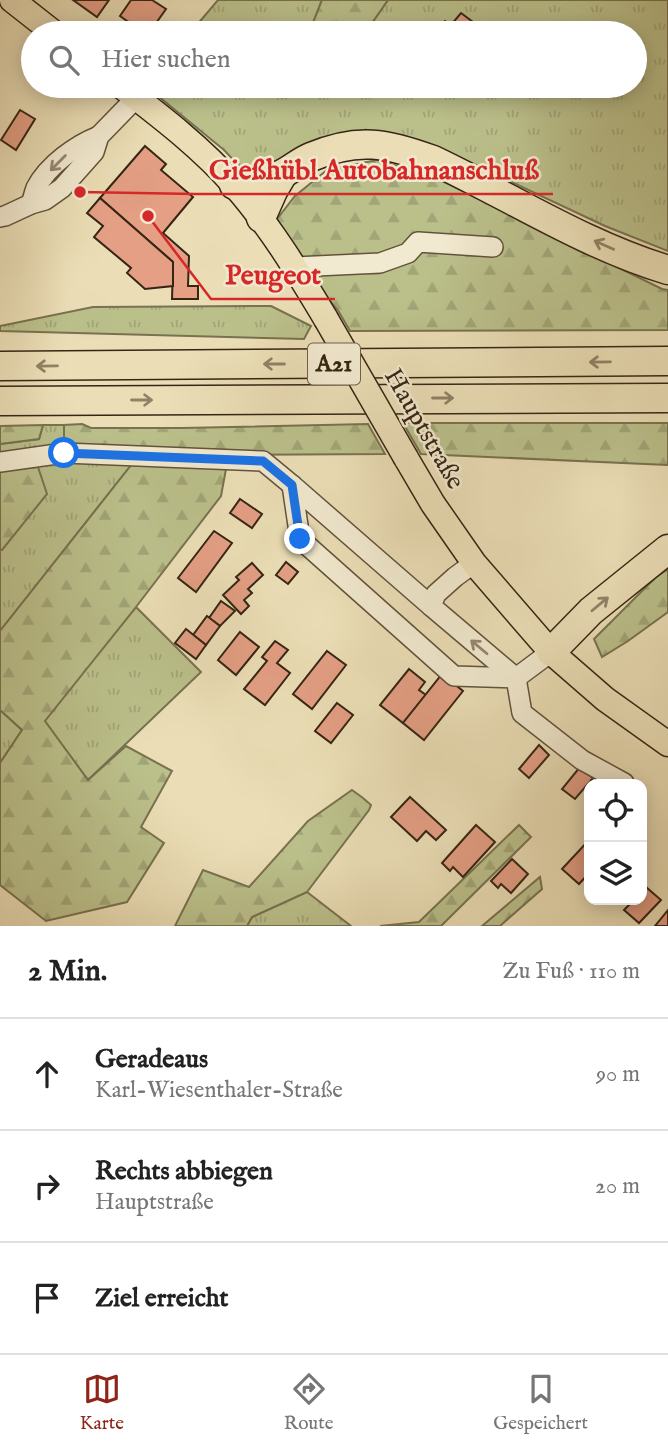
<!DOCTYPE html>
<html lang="de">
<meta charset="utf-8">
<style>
:root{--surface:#fff;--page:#f6f6f6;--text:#222;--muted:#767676;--line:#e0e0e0;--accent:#8f2418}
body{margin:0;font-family:"IM FELL English",serif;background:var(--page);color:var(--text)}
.controls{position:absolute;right:21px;bottom:21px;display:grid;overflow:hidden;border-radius:14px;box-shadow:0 4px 18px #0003}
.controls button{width:63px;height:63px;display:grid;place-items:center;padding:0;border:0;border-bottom:2px solid var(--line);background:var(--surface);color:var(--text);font:35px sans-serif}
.stop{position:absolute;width:21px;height:21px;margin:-16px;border:5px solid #1a73e8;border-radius:50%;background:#fff}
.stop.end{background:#1a73e8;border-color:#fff;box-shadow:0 2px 7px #0008}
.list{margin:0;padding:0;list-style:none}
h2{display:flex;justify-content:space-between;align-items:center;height:91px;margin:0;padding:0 28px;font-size:30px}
h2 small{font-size:23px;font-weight:400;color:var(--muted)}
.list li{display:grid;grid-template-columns:46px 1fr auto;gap:21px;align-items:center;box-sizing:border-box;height:112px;padding:0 28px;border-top:2px solid var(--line)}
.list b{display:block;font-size:26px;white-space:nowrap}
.list p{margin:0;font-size:23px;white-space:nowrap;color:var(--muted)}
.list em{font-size:23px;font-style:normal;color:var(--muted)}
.icon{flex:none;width:38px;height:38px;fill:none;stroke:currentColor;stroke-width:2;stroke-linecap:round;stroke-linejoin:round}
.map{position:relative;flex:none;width:668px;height:926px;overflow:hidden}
.search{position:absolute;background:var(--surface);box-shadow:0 4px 18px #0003;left:21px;right:21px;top:21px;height:77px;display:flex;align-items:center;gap:18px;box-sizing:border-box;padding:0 24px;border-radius:38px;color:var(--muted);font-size:26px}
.sheet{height:427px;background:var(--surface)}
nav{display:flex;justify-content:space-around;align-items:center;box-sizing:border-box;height:98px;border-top:2px solid var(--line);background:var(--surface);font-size:19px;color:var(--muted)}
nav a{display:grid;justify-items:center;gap:4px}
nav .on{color:var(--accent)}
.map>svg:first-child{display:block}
</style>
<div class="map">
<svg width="668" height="926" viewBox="0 0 668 926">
<defs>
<pattern id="grass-tufts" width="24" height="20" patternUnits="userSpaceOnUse" patternTransform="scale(1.75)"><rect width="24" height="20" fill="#bbc08b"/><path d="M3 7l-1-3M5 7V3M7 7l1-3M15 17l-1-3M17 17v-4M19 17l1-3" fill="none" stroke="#a1a577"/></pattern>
<pattern id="forest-firs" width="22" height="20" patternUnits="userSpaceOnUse" patternTransform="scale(1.75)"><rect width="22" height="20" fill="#bbc08b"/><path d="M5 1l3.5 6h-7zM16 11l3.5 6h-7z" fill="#a1a577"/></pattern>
</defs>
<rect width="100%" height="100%" fill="#ebdeb6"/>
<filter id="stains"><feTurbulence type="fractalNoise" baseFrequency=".00286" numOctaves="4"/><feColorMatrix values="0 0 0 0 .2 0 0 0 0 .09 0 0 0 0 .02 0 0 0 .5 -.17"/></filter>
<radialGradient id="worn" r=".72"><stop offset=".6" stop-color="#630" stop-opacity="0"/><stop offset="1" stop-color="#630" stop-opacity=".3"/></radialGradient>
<g fill="url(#grass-tufts)" stroke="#787250" stroke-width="2">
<polygon points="218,0 322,0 309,33 190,33"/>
<polygon points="388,0 668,0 668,251 605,226 448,152 388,134 244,171 224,150 147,87 635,86 635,33 365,33"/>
<polygon points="271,306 311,326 304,339 0,331 0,326 93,307"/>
<polygon points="43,425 64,425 64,444 143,450 0,631 0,444 39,439"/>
<polygon points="136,607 201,672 88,780 44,721"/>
<polygon points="0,710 22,730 0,763"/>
<polygon points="307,892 351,926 247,926 252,917"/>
</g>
<g fill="url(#forest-firs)" stroke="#787250" stroke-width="2">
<polygon points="322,0 388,0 365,33 309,33"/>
<polygon points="377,160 432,176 662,289 668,290 668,330 350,331 339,312 314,280 277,219 295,196 327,170"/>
<polygon points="403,423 668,423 668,465 421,454"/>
<polygon points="82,424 91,428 182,428 368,424 385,454 229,455 64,445 64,425"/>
<polygon points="43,425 39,439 0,444 0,426"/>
<polygon points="132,464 226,469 221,496 136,607 45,721 88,780 126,746 172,771 141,827 164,843 127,902 46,921 0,885 0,763 22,730 0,710 0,631"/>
<polygon points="38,467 47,494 2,550 0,550 0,471"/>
<polygon points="668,569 668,612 628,641 602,657 594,639 656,577"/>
<polygon points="352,790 363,798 371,805 369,810 307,892 252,917 247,926 175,926 203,870 249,887 308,821"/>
<polygon points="519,825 531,837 441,926 380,926 419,922"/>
<polygon points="540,877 542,889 500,926 482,926"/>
</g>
<g fill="#e49f84" stroke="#352514" stroke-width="2">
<polygon points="73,0 109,0 97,17"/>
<polygon points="131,0 152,0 166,9 149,33 144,33 120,16"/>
<polygon points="461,13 485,31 484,33 436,33 445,21 451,25"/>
<polygon points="20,110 35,119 16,150 1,140"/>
<polygon points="145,146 166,164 161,170 193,197 163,233 189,256 188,286 198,286 198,299 172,299 173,262 100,198"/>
<polygon points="100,198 173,262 173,286 145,289 127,273 131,268 94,237 103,226 87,213"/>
<polygon points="240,499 262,514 252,528 230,513"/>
<polygon points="214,531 232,543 196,592 178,578"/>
<polygon points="286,562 298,572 288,584 276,575"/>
<polygon points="252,563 263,575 248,589 252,593 244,600 249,606 241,614 223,595 239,580 236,577"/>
<polygon points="221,601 235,611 220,626 209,618"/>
<polygon points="207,616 220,626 206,645 193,635"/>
<polygon points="186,629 206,645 196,659 175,643"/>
<polygon points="240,632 259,647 236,675 218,660"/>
<polygon points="275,641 288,650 277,663 290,673 265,705 244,689 267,661 262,657"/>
<polygon points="327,651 346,665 312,709 293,694"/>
<polygon points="409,669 425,682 419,690 426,695 403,723 380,705"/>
<polygon points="442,674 463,691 424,740 403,723"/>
<polygon points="337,703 353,715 331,743 315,731"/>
<polygon points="539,745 549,755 529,778 519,769"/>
<polygon points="580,767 593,778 575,799 562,789"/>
<polygon points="410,797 446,830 436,840 426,831 417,841 391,817"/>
<polygon points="476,825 495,842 463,877 453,867 450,871 442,863"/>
<polygon points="589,840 589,873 579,884 562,869"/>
<polygon points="512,859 528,874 511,893 501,884 498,888 491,881"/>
<polygon points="646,887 661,900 639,923 624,910 634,900 642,900 642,891"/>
<polygon points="668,910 668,926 655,926"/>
</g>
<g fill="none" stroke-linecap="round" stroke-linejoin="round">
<defs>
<g id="minor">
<path d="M31 204C33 199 34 193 36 188 48 165 76 145 99 136"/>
<polyline points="0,217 5,216 31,204 45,200 62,188 94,152 99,136 136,98"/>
<polyline points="295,267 380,263 408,253 418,242 493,247"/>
<polyline points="0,462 64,453 263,461 292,485"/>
<polyline points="474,563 455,577 436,594 431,606 516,678 551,652"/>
<polyline points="431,606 292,485 300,539 454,676 516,678 522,713 582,760 624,783"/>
</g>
<g id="major">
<polyline points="12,0 54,33"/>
<path d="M121 86C160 116 202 148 234 185 270 226 298 272 326 319"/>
<polyline points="406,458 433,504 474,563 551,652 605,699 668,744"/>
</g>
<g id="highway">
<path d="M234 185C250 182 267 181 282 174 292 169 301 161 311 157 358 137 387 143 433 160 511 197 585 245 668 270"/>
<polyline points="261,218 273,191 283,174"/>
<polyline points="0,366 668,361"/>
<polyline points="0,401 668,398"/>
<polyline points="551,652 591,611 668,549"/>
</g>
</defs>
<use href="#minor" stroke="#62533c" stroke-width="22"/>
<use href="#major" stroke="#352514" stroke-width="27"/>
<use href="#highway" stroke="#352514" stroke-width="31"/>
<use href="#minor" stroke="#f2ead0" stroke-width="19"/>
<use href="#major" stroke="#ebdeb6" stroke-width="24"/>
<use href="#highway" stroke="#ebdeb6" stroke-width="28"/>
<defs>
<polyline id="major-bridge" points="326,319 406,458"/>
</defs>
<use href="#major-bridge" stroke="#352514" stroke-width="27" stroke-linecap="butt"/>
<use href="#major-bridge" stroke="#ebdeb6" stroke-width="24"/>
</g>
<defs><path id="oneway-shaft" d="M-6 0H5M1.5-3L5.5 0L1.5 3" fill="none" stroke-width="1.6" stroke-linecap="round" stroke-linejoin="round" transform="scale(1.75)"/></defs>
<g stroke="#948872">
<use href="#oneway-shaft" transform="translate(58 163) rotate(135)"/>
<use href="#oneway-shaft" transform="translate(479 647) rotate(-140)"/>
</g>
<g stroke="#908265">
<use href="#oneway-shaft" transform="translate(604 245) rotate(-156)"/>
<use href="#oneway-shaft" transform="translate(600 362) rotate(179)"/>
<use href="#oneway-shaft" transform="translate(274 364) rotate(180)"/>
<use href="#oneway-shaft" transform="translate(47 366) rotate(179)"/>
<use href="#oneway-shaft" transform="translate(443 398)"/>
<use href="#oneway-shaft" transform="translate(142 400)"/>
<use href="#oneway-shaft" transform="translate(600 604) rotate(-40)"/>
</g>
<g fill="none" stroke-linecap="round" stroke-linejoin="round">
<polyline stroke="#1a73e8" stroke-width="9" points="64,453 263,461 292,485 300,539"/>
</g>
<g text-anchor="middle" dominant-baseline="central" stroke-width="5" stroke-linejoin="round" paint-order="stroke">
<rect fill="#f2ead0" stroke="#6e604c" stroke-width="2" x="308" y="343.5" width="52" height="41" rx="5"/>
<g font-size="24" font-weight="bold" fill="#352514">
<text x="334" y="364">A21</text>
</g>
<g font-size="26" fill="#352514" stroke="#f2ead0">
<text transform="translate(424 429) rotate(60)">Hauptstraße</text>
</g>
</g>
<path fill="none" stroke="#d62828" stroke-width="2.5" d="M80 192L195 194H553M148 216L211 299H335"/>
<g fill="#d62828" stroke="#f2ead0" stroke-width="2.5">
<circle cx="80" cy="192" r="7"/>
<circle cx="148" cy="216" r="7"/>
</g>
<g font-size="28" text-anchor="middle" font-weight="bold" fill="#d62828" stroke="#f2ead0" stroke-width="5" stroke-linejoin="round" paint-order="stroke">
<text x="374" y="179">Gießhübl Autobahnanschluß</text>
<text x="273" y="284">Peugeot</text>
</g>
<rect width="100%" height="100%" filter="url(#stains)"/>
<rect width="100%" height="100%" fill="url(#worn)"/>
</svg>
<div class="controls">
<button><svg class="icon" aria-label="locate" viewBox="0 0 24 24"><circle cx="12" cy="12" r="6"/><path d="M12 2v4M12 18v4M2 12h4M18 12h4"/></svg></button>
<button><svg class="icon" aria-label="layers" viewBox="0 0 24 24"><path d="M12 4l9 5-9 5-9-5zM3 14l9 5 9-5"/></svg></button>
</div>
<div class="stop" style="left:64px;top:453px"></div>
<div class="stop end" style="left:300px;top:539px"></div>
<div class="search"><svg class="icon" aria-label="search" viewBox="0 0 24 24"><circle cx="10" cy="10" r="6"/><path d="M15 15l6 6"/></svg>Hier suchen</div>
</div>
<section class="sheet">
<h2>2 Min.<small>Zu Fuß · 110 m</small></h2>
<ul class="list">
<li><svg class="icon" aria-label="ahead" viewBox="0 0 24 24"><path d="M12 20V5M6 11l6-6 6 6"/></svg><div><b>Geradeaus</b><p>Karl-Wiesenthaler-Straße</p></div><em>90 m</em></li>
<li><svg class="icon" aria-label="right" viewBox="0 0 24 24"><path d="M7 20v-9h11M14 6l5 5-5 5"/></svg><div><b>Rechts abbiegen</b><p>Hauptstraße</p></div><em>20 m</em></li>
<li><svg class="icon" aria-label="arrive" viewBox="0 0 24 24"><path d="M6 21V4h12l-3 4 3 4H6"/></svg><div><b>Ziel erreicht</b></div></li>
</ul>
</section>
<nav>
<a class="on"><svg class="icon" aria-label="map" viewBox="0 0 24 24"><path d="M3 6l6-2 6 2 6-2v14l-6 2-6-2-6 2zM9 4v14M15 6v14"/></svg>Karte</a>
<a><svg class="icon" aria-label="directions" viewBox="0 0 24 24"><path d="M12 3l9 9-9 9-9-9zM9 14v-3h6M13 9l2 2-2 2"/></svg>Route</a>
<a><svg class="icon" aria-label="saved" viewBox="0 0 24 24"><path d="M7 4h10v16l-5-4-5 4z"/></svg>Gespeichert</a>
</nav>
